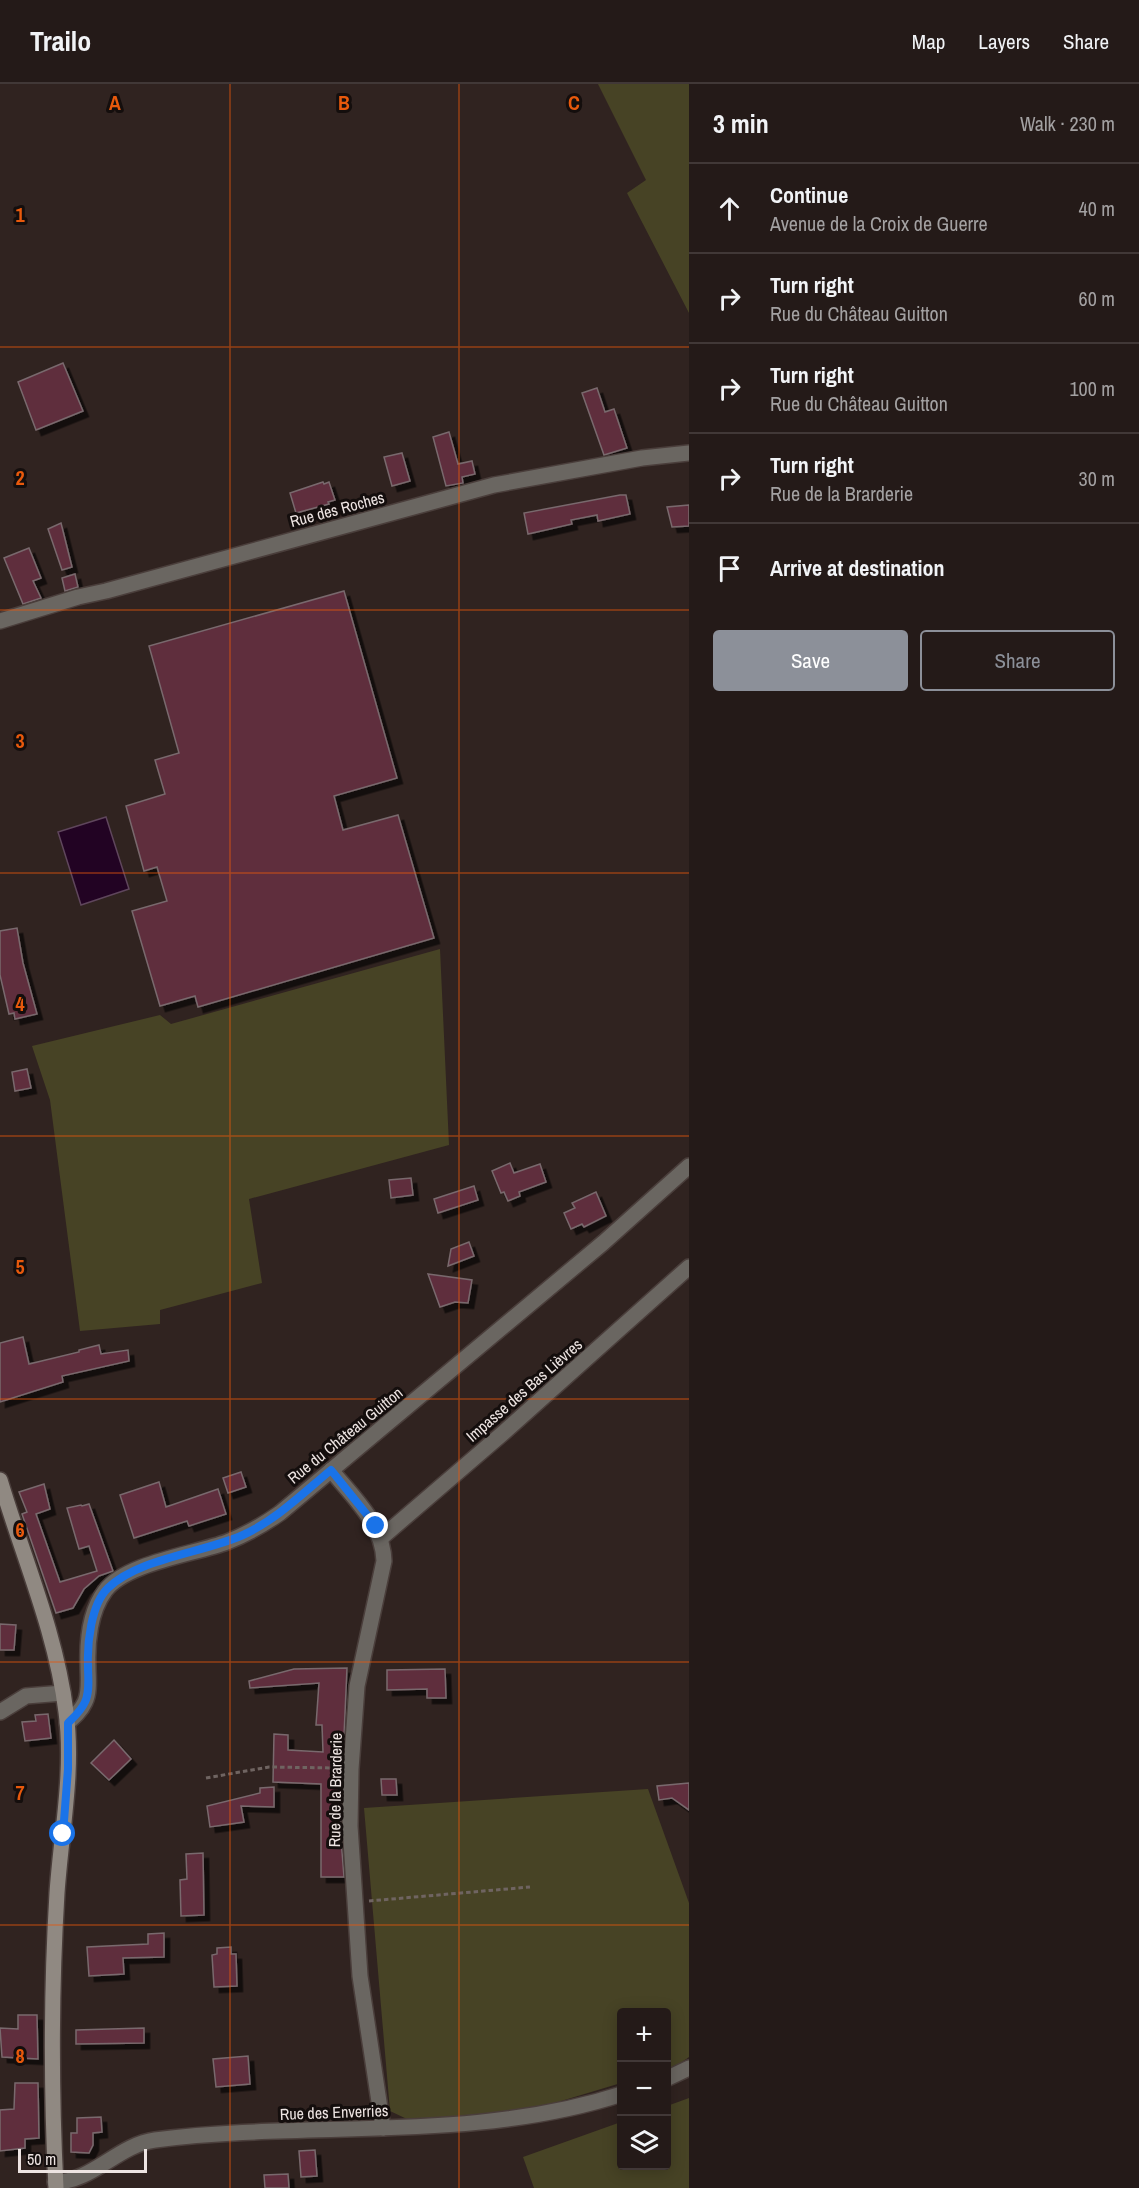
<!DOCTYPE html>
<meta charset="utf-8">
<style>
:root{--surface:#241a18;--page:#302725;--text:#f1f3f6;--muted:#a3a1a2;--line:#413837;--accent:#8c9099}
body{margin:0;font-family:"Archivo Narrow",sans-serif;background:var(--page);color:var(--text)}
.controls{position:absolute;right:18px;bottom:18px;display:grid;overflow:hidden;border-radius:6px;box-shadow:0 3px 15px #0003}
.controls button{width:54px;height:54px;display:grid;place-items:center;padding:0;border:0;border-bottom:2px solid var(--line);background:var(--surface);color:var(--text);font:30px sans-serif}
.scale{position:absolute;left:18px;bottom:15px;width:129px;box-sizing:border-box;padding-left:6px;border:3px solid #ede4e2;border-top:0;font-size:16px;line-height:21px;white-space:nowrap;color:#ede4e2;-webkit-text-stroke:4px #140e0d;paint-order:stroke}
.stop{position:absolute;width:18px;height:18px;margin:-14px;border:4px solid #1a73e8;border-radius:50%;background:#fff}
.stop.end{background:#1a73e8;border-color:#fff;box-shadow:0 2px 6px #0008}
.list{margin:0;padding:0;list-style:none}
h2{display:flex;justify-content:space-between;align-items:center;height:78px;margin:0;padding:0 24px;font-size:26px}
h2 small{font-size:20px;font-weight:400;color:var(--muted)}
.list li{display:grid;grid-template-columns:39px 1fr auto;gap:18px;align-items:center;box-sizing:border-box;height:90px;padding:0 24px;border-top:2px solid var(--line)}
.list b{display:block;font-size:22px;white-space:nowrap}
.list p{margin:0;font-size:20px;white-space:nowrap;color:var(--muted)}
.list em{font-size:20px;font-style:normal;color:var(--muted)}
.actions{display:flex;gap:12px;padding:18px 24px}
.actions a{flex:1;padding:14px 0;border:2px solid var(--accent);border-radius:6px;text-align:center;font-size:21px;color:var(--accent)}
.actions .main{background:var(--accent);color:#fff}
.icon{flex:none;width:33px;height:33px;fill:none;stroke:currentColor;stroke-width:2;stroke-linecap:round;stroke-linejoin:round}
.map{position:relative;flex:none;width:689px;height:2104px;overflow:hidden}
header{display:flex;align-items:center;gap:36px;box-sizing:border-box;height:84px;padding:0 30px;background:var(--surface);border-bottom:2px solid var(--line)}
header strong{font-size:28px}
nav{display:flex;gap:33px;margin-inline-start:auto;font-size:21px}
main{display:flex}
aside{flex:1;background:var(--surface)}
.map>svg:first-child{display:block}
</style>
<header>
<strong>Trailo</strong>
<nav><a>Map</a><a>Layers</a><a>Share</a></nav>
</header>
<main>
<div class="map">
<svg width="689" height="2104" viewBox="0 0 689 2104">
<defs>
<filter id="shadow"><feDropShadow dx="5.5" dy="5.5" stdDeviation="0" flood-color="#0009"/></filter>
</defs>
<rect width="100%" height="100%" fill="#302320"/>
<g fill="#474325">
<polygon points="598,0 689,0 689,229 627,109 646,96"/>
<polygon points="440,865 449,1061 249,1115 262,1199 160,1226 160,1240 80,1247 50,1016 32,962 160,931 171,940"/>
<polygon points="648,1705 689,1819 689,1973 675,1983 667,1985 666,1928 622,1928 621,1999 528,2027 409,2036 390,2027 364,1724"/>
<polygon points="689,2014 689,2104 534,2104 523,2073 621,2038 622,2082 666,2082 667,2022"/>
</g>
<polygon fill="#220323" stroke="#5f465c" stroke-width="1.5" points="106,733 129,805 81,821 58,748"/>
<g fill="#5f2e3e" stroke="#79696d" stroke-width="1.5" filter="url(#shadow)">
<polygon points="63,279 83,327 36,346 18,298"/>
<polygon points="597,304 605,328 614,325 627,364 604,371 582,309"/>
<polygon points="449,348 458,380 472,377 475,390 462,393 463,399 446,402 433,353"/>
<polygon points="402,369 410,397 392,402 384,373"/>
<polygon points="323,398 324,400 329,398 335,416 328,418 329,420 296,429 290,409"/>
<polygon points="620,411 626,411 630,430 598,437 597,431 571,436 572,440 528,450 524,429"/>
<polygon points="689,421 689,442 672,443 667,423"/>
<polygon points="61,439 72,483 62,486 48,445"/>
<polygon points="29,464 41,494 33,497 41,514 23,520 4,474"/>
<polygon points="75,490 78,503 65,507 62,494"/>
<polygon points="344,507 397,694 334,712 343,746 398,731 434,854 198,923 195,912 160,922 132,827 167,817 157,783 144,787 126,722 165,710 155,676 179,669 149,562"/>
<polygon points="17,844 23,879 37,930 15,935 14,929 9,930 0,891 0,847"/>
<polygon points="27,985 31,1004 15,1007 12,988"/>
<polygon points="510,1079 514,1089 540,1080 546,1098 519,1108 520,1112 508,1117 504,1108 501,1109 492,1087"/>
<polygon points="411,1094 413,1111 391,1114 389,1096"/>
<polygon points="474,1102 478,1116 438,1129 434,1115"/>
<polygon points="596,1108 606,1132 584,1143 582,1140 571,1145 564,1129 575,1124 572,1119"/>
<polygon points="469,1158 474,1172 448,1182 451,1165"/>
<polygon points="428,1190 472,1196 468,1219 455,1218 440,1223"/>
<polygon points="23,1253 29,1280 79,1268 79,1266 99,1261 101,1270 128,1266 129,1277 62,1292 63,1298 0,1318 0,1259"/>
<polygon points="241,1388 246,1403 228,1409 223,1394"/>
<polygon points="159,1398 166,1423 218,1405 226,1430 189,1442 187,1437 134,1454 120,1411"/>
<polygon points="44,1400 50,1425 36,1430 60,1498 97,1487 89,1462 79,1465 67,1424 81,1421 82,1422 89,1420 113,1487 99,1492 84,1505 73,1524 56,1529 22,1430 27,1428 19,1408"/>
<polygon points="0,1540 16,1541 14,1566 0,1566"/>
<polygon points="347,1584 340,1742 344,1793 321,1793 321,1700 273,1698 274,1650 288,1651 288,1666 323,1668 322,1641 316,1641 319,1599 250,1604 249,1597 294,1585"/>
<polygon points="445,1585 446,1614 427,1614 427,1605 387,1606 387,1586"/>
<polygon points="48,1630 51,1654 25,1657 22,1638 36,1637 35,1631"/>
<polygon points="114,1656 131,1675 109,1696 91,1679"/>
<polygon points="381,1695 396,1695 397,1711 382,1711"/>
<polygon points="689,1699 689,1726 672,1714 659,1716 657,1702"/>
<polygon points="274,1703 274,1723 241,1722 244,1738 210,1743 207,1722 260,1709 260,1704"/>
<polygon points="203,1769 204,1831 181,1832 180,1796 187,1795 186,1770"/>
<polygon points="164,1849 164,1873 123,1874 124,1890 89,1892 87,1863 148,1860 148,1850"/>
<polygon points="231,1863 231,1870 236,1870 237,1902 214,1903 212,1871 217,1870 217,1864"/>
<polygon points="18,1931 37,1931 38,1975 2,1973 0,1944 18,1945"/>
<polygon points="144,1944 144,1959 76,1960 76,1946"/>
<polygon points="248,1972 250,2000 216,2003 213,1975"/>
<polygon points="15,1999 38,1999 39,2054 25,2055 25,2064 0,2067 0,2026 14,2025"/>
<polygon points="101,2033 102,2048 93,2049 93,2061 89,2069 71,2068 71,2049 77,2049 77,2034"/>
<polygon points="315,2066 317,2092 301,2093 299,2067"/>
<polygon points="288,2090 289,2104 265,2104 264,2091"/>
</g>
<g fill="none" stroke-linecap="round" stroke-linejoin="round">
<defs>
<g id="street">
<polyline points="0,537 78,513 106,507 494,401 642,374 689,369"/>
<path d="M331 1386C353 1413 383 1440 384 1477L357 1602 351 1685 350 1742 360 1892 383 2044"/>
<polyline points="381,1454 502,1350 689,1183"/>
<polyline points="0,1628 26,1612 63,1609"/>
<path d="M67 1639C74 1633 81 1627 85 1618 90 1608 88 1593 88 1582 87 1558 90 1527 105 1507 125 1479 195 1470 227 1458 247 1450 263 1441 280 1429L603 1159 689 1082"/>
<polyline points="666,1995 689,1984"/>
<path d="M55 2098C92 2098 118 2061 155 2056 310 2036 471 2059 622 2010"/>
</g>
<path id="secondary" d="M0 1396C23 1473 56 1548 66 1628 74 1688 61 1749 57 1809 51 1907 51 2005 56 2104"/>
</defs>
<use href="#street" stroke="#4a3e3b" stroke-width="18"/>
<use href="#secondary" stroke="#4a3e3b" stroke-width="18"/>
<g stroke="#6f6461" stroke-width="3" stroke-dasharray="4.5 3" stroke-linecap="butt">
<polyline points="206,1694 269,1683 337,1684"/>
<polyline points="369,1817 530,1803"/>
</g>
<use href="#street" stroke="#6a6661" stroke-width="15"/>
<use href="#secondary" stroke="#908982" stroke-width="15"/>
</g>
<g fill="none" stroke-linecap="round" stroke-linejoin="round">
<path stroke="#1a73e8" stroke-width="8" d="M63 1750 68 1685V1639C74 1633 81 1627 85 1618 90 1608 88 1593 88 1582 87 1560 91 1520 108 1504 139 1474 203 1469 243 1451 276 1436 303 1409 331 1386L376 1442"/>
</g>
<path fill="none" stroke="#e8590c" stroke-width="1.5" stroke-opacity="0.55" d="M230 0V2104M459 0V2104M0 263H689M0 526H689M0 789H689M0 1052H689M0 1315H689M0 1578H689M0 1841H689"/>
<g text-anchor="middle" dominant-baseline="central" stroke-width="6" stroke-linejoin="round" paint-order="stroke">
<g font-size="16" fill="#ede4e2" stroke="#140e0d">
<text transform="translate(337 425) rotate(-15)">Rue des Roches</text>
<text transform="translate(524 1306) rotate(-41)">Impasse des Bas Lièvres</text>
<text transform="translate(345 1351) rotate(-39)">Rue du Château Guitton</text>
<text transform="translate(335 1706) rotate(-89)">Rue de la Brarderie</text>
<text transform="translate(334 2028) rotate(-2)">Rue des Enverries</text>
</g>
</g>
<g font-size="20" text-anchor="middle" font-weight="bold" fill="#e8590c" stroke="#140e0d" stroke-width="6" stroke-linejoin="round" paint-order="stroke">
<text x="115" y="26">A</text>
<text x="344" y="26">B</text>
<text x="574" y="26">C</text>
<text x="20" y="138">1</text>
<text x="20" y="401">2</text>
<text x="20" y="664">3</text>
<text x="20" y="927">4</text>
<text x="20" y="1190">5</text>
<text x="20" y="1453">6</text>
<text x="20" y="1716">7</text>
<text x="20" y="1979">8</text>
</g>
</svg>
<div class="controls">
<button>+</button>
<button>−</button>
<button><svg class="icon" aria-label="layers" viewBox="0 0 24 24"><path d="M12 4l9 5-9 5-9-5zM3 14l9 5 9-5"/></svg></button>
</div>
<div class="scale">50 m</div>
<div class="stop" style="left:63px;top:1750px"></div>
<div class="stop end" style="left:376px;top:1442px"></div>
</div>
<aside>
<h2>3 min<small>Walk · 230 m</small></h2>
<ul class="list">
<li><svg class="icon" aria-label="ahead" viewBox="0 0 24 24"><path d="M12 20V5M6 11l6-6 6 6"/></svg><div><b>Continue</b><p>Avenue de la Croix de Guerre</p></div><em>40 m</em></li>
<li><svg class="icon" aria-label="right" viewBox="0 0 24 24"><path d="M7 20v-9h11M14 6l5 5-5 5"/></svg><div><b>Turn right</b><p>Rue du Château Guitton</p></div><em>60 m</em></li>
<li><svg class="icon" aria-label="right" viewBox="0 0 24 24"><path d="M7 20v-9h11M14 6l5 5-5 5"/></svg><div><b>Turn right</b><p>Rue du Château Guitton</p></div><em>100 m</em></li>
<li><svg class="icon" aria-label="right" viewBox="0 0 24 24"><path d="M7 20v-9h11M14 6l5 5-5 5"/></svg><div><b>Turn right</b><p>Rue de la Brarderie</p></div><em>30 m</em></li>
<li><svg class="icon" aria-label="arrive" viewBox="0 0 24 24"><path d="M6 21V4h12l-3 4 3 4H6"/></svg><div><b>Arrive at destination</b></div></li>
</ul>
<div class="actions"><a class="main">Save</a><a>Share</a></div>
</aside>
</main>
